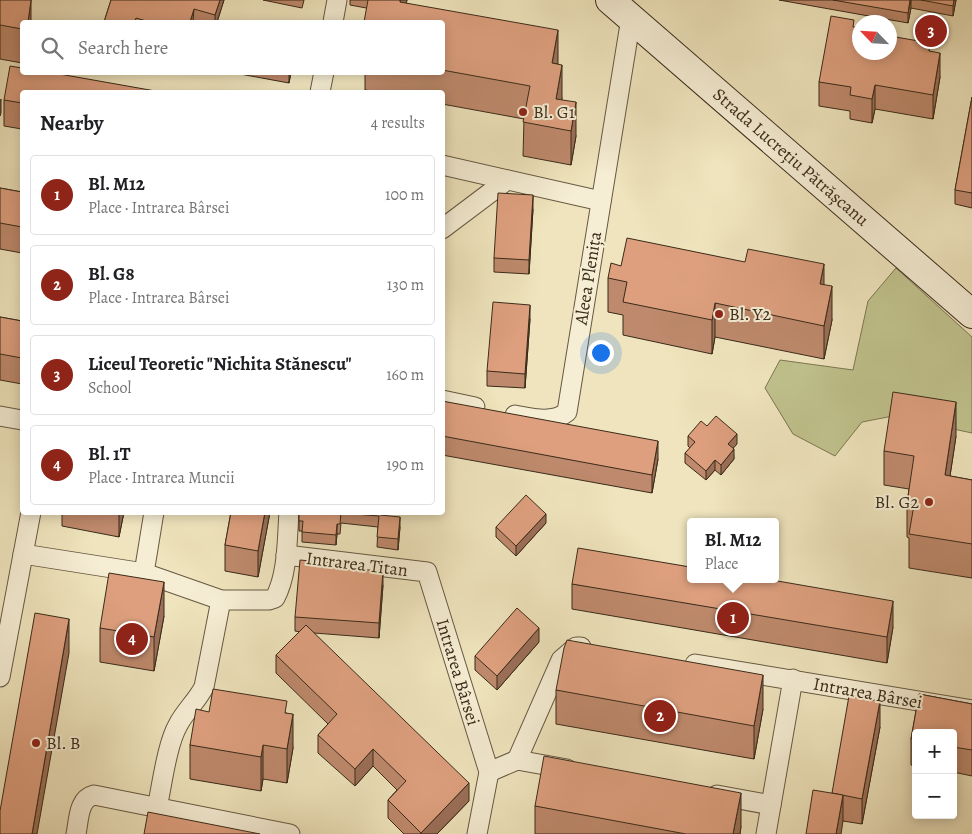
<!DOCTYPE html>
<meta charset="utf-8">
<style>
:root{--surface:#fff;--page:#f6f6f6;--text:#202124;--muted:#757577;--line:#e0e0e0;--accent:#8f2418}
body{margin:0;font-family:Alegreya,serif;background:var(--page);color:var(--text)}
.controls{position:absolute;right:15px;bottom:15px;display:grid;overflow:hidden;border-radius:5px;box-shadow:0 2px 12px #0003}
.controls button{width:45px;height:45px;display:grid;place-items:center;padding:0;border:0;border-bottom:1px solid var(--line);background:var(--surface);color:var(--text);font:25px sans-serif}
.compass{position:absolute;left:852px;top:15px;width:45px;height:45px;border-radius:50%;background:var(--surface);box-shadow:0 2px 12px #0003;rotate:295deg}
.you{position:absolute;left:600px;top:352px;width:18px;height:18px;margin:-12px;border:4px solid #fff;border-radius:50%;background:#1a73e8;box-shadow:0 0 0 8px #1a73e833}
.badge{display:grid;place-items:center;width:32px;height:32px;border-radius:50%;background:var(--accent);color:#fff;font-size:16px;font-weight:700}
.pin{position:absolute;translate:-50% -50%;border:2px solid #fff;box-shadow:0 1px 5px #0006}
.popup{position:absolute;left:687px;top:518px;width:92px;height:65px;box-sizing:border-box;display:grid;place-content:center;border-radius:5px;background:var(--surface);filter:drop-shadow(0 1px 4px #0005);font-size:16px;white-space:nowrap;color:var(--muted)}
.popup b{font-size:19px;color:var(--text)}
.popup::after{content:'';position:absolute;left:50%;top:100%;margin-left:-10px;border:10px solid transparent;border-top-color:var(--surface)}
.list{margin:0;padding:0;list-style:none}
h2{display:flex;justify-content:space-between;align-items:center;height:65px;margin:0;padding:0 20px;font-size:21px}
h2 small{font-size:16px;font-weight:400;color:var(--muted)}
.list li{display:grid;grid-template-columns:32px 1fr auto;gap:15px;align-items:center;box-sizing:border-box;height:80px;margin:0 10px 10px;padding:0 10px;border:1px solid var(--line);border-radius:5px}
.list b{display:block;font-size:19px;white-space:nowrap}
.list p{margin:0;font-size:16px;white-space:nowrap;color:var(--muted)}
.list em{font-size:16px;font-style:normal;color:var(--muted)}
.icon{flex:none;width:28px;height:28px;fill:none;stroke:currentColor;stroke-width:2;stroke-linecap:round;stroke-linejoin:round}
.map{position:relative;flex:none;width:972px;height:834px;overflow:hidden}
.search{position:absolute;background:var(--surface);box-shadow:0 2px 12px #0003;left:20px;top:20px;width:425px;height:55px;display:flex;align-items:center;gap:12px;box-sizing:border-box;padding:0 18px;border-radius:5px;color:var(--muted);font-size:19px}
.panel{position:absolute;background:var(--surface);box-shadow:0 2px 12px #0003;left:20px;top:90px;width:425px;height:425px;border-radius:5px}
.map>svg:first-child{display:block}
</style>
<div class="map">
<svg width="972" height="834" viewBox="0 0 972 834">
<rect width="100%" height="100%" fill="#efe4bd"/>
<filter id="stains"><feTurbulence type="fractalNoise" baseFrequency=".004" numOctaves="4"/><feColorMatrix values="0 0 0 0 .2 0 0 0 0 .09 0 0 0 0 .02 0 0 0 .5 -.17"/></filter>
<radialGradient id="worn" r=".72"><stop offset=".6" stop-color="#630" stop-opacity="0"/><stop offset="1" stop-color="#630" stop-opacity=".3"/></radialGradient>
<polygon fill="#c0c28d" stroke="#7d7653" points="896,268 972,337 972,433 893,416 862,422 835,456 793,434 765,388 780,360 853,370 868,301"/>
<g fill="none" stroke-linecap="round" stroke-linejoin="round">
<defs>
<g id="street">
<polyline points="333,22 337,0"/>
<polyline points="320,92 324,72"/>
<polyline points="442,165 601,201"/>
<polyline points="442,229 507,180"/>
<polyline points="442,400 475,407"/>
<path d="M515 415C531 418 553 424 567 412L631 18"/>
<polyline points="0,416 22,420"/>
<path d="M154 512 144 573 221 600H269L275 598C288 574 287 539 289 512"/>
<polyline points="23,554 144,573"/>
<polyline points="286,555 427,572 489,772 477,834"/>
<polyline points="695,664 972,710"/>
<polyline points="0,677 31,512"/>
<polyline points="517,760 561,660 576,647 581,647"/>
<polyline points="489,772 517,760 567,769"/>
<polyline points="717,795 771,805"/>
<path d="M157 808C162 785 167 744 178 725 185 711 197 701 204 687L221 600"/>
<path d="M76 834C79 820 78 799 94 795L290 834"/>
<polyline points="766,834 793,679"/>
</g>
<polyline id="secondary" points="610,0 972,314"/>
</defs>
<use href="#street" stroke="#675942" stroke-width="21"/>
<use href="#secondary" stroke="#3a2b19" stroke-width="30"/>
<use href="#street" stroke="#f5edd4" stroke-width="19"/>
<use href="#secondary" stroke="#f5edd4" stroke-width="28"/>
</g>
<g fill="#be896c" stroke="#3a2b19">
<polygon points="0,0 31,22 22,22 22,63 0,59"/>
<polygon points="111,0 224,0 217,22 200,22 194,21 193,22 104,22"/>
<polygon points="263,0 304,0 302,8"/>
<polygon points="350,0 407,0 406,3 558,64 562,100 576,136 571,165 523,156 524,119 442,104 442,92 380,92 365,90 365,72 442,72 442,22 350,5"/>
<polygon points="779,0 956,0 953,16 911,8 908,23"/>
<polygon points="854,27 930,51 940,77 933,119 875,109 872,123 850,119 850,111 819,106 819,82"/>
<polygon points="240,72 291,72 289,83 240,74"/>
<polygon points="22,92 22,129 4,126 4,100"/>
<polygon points="972,97 972,208 955,204 955,190"/>
<polygon points="0,188 22,192 22,253 0,249"/>
<polygon points="533,209 529,274 494,272 494,258"/>
<polygon points="621,266 824,284 832,320 824,359 715,337 712,354 623,335 623,315 608,312 608,278"/>
<polygon points="0,317 22,321 22,384 0,380"/>
<polygon points="530,319 525,388 487,386 487,371"/>
<polygon points="442,401 658,459 652,493 442,455"/>
<polygon points="707,426 737,444 733,448 734,459 721,475 715,470 706,480 685,463 685,453 690,448 688,446 688,436"/>
<polygon points="956,436 950,476 972,480 972,578 909,568 909,538 907,537 907,503 909,489 884,485 884,451"/>
<polygon points="62,512 124,512 119,537 62,526"/>
<polygon points="231,512 270,512 258,577 225,571 225,545"/>
<polygon points="299,512 381,512 381,515 400,527 398,550 377,547 378,527 341,523 340,534 337,534 336,545 302,542 302,531 299,531"/>
<polygon points="546,523 516,556 496,537 496,527"/>
<polygon points="356,569 383,585 379,638 314,633 469,801 437,834 404,834 388,818 388,800 397,790 373,766 355,786 318,753 318,735 328,724 276,673 276,655 300,632 295,631 295,617"/>
<polygon points="572,584 893,627 887,663 572,609"/>
<polygon points="164,616 154,671 100,662 100,628"/>
<polygon points="539,642 497,690 475,670 475,656"/>
<polygon points="556,690 763,709 754,759 556,724"/>
<polygon points="919,694 972,704 972,776 953,772 953,733 916,733 916,766 911,765 911,739"/>
<polygon points="209,712 287,713 293,748 287,783 263,779 261,791 190,779 190,745"/>
<polygon points="880,727 862,824 843,821 832,793"/>
<polygon points="535,806 741,826 740,834 535,834"/>
</g>
<g fill="#9b6f58" stroke="#3a2b19">
<polygon points="31,0 31,22 28,22"/>
<polygon points="220,0 224,0 217,22 215,22 215,15"/>
<polygon points="400,0 407,0 402,22"/>
<polygon points="911,0 911,8 908,23 908,13"/>
<polygon points="954,0 956,0 953,16 953,6"/>
<polygon points="194,9 193,22 190,22"/>
<polygon points="558,30 558,64 552,63"/>
<polygon points="940,53 940,77 933,119 933,95"/>
<polygon points="562,65 562,99 557,129 556,99"/>
<polygon points="289,72 291,72 289,83"/>
<polygon points="875,85 875,109 872,123 872,99"/>
<polygon points="1,99 1,113 0,116 0,102"/>
<polygon points="576,102 576,136 571,165 571,131"/>
<polygon points="533,195 533,209 529,274 529,260"/>
<polygon points="824,264 824,298 820,284"/>
<polygon points="832,286 832,320 824,359 824,326"/>
<polygon points="715,303 715,337 712,354 712,320"/>
<polygon points="530,305 530,319 525,388 525,374"/>
<polygon points="956,402 956,436 945,509 945,475"/>
<polygon points="737,434 737,444 728,454 728,444"/>
<polygon points="658,441 658,459 652,493 652,475"/>
<polygon points="734,449 734,459 721,475 721,465"/>
<polygon points="715,460 715,470 706,480 706,471"/>
<polygon points="119,512 124,512 119,537"/>
<polygon points="265,512 270,512 258,577 258,551"/>
<polygon points="546,514 546,523 516,556 516,546"/>
<polygon points="400,517 400,527 398,550 398,539"/>
<polygon points="337,524 337,534 336,545 336,535"/>
<polygon points="383,571 383,585 379,638 379,623"/>
<polygon points="164,582 164,616 154,671 154,637"/>
<polygon points="893,601 893,627 887,663 887,637"/>
<polygon points="69,619 69,653 37,834 32,834"/>
<polygon points="539,628 539,642 497,690 497,676"/>
<polygon points="763,675 763,709 754,759 754,726"/>
<polygon points="880,701 880,727 862,824 862,799"/>
<polygon points="293,714 293,748 287,783 287,749"/>
<polygon points="263,745 263,779 261,791 261,757"/>
<polygon points="373,749 373,766 355,786 355,769"/>
<polygon points="469,783 469,801 437,834 421,834 421,833"/>
<polygon points="741,793 741,826 740,834 733,834"/>
<polygon points="843,795 843,821 841,834 836,834"/>
</g>
<g fill="#dd9f7e" stroke="#3a2b19">
<polygon points="0,0 31,0 28,22 22,22 22,29 0,25"/>
<polygon points="111,0 220,0 215,15 194,9 190,22 150,22 136,18 134,22 104,22"/>
<polygon points="368,0 400,0 400,2 558,30 552,63 562,65 556,99 576,102 571,131 523,122 530,86 442,70 442,22 364,22"/>
<polygon points="833,0 910,0 908,13"/>
<polygon points="921,0 954,0 953,6"/>
<polygon points="831,16 854,20 853,27 860,28 860,52 890,52 890,36 930,43 929,51 940,53 933,95 875,85 872,99 850,95 851,87 819,82"/>
<polygon points="10,66 22,68 22,72 48,72 161,92 22,92 22,103 4,100"/>
<polygon points="972,97 972,193 955,190"/>
<polygon points="0,188 22,192 22,227 0,223"/>
<polygon points="498,193 533,195 529,260 494,258"/>
<polygon points="627,238 745,262 748,249 824,264 820,284 832,286 824,326 715,303 712,320 623,302 627,282 608,278 611,263 621,266"/>
<polygon points="493,302 530,305 525,374 487,371"/>
<polygon points="0,317 22,321 22,358 0,354"/>
<polygon points="893,392 956,402 945,475 972,480 972,544 909,534 914,505 907,503 914,456 884,451"/>
<polygon points="442,401 658,441 652,475 442,436"/>
<polygon points="716,416 737,434 728,444 734,449 721,465 715,460 706,471 685,453 695,442 688,436 701,421 707,426"/>
<polygon points="526,495 546,514 516,546 496,527"/>
<polygon points="231,512 265,512 258,551 225,545"/>
<polygon points="299,512 380,512 380,515 400,517 398,539 377,537 379,516 341,513 340,524 337,524 336,535 302,532 303,521 299,521"/>
<polygon points="578,548 690,567 690,579 766,579 893,601 887,637 572,584"/>
<polygon points="300,560 356,565 356,569 383,571 379,623 295,617"/>
<polygon points="109,573 164,582 154,637 100,628"/>
<polygon points="517,608 539,628 497,676 475,656"/>
<polygon points="35,613 69,619 32,834 0,834 0,811"/>
<polygon points="306,625 469,783 421,833 388,800 406,781 373,749 355,769 318,735 337,714 276,655"/>
<polygon points="567,640 763,675 754,726 556,690 564,648"/>
<polygon points="213,689 287,701 285,713 293,714 287,749 263,745 261,757 190,745 196,709 209,712"/>
<polygon points="919,694 972,704 972,750 953,747 953,733 916,733 916,740 911,739"/>
<polygon points="849,696 880,701 862,799 832,793"/>
<polygon points="544,756 741,793 733,834 686,834 535,806"/>
<polygon points="813,790 843,795 836,834 806,834"/>
<polygon points="148,812 260,834 144,834"/>
</g>
<g fill="#8f2418" stroke="#f5edd4" stroke-width="2">
<circle cx="523" cy="112" r="5"/>
<circle cx="719" cy="314" r="5"/>
<circle cx="929" cy="502" r="5"/>
<circle cx="36" cy="743" r="5"/>
</g>
<g text-anchor="middle" dominant-baseline="central" stroke-width="4" stroke-linejoin="round" paint-order="stroke">
<g font-size="18" fill="#3a2b19" stroke="#f5edd4" text-anchor="start">
<text x="533" y="112">Bl. G1</text>
<text x="729" y="314">Bl. Y2</text>
<text x="919" y="502" text-anchor="end">Bl. G2</text>
<text x="46" y="743">Bl. B</text>
</g>
<g font-size="18" fill="#3a2b19" stroke="#f5edd4">
<text transform="translate(791 157) rotate(41)">Strada Lucrețiu Pătrășcanu</text>
<text transform="translate(588 278) rotate(-81)">Aleea Plenița</text>
<text transform="translate(357 564) rotate(7)">Intrarea Titan</text>
<text transform="translate(458 672) rotate(73)">Intrarea Bârsei</text>
<text transform="translate(868 693) rotate(10)">Intrarea Bârsei</text>
</g>
</g>
<rect width="100%" height="100%" filter="url(#stains)"/>
<rect width="100%" height="100%" fill="url(#worn)"/>
</svg>
<div class="controls">
<button>+</button>
<button>−</button>
</div>
<svg class="compass" viewBox="-18 -18 36 36"><path d="M0-13l5 13h-10z" fill="#e53935"/><path d="M0 13l5-13h-10z" fill="#757577"/></svg>
<div class="you"></div>
<div class="pin badge" style="left:733px;top:618px">1</div>
<div class="popup"><b>Bl. M12</b>Place</div>
<div class="pin badge" style="left:660px;top:716px">2</div>
<div class="pin badge" style="left:931px;top:31px">3</div>
<div class="pin badge" style="left:132px;top:639px">4</div>
<div class="search"><svg class="icon" aria-label="search" viewBox="0 0 24 24"><circle cx="10" cy="10" r="6"/><path d="M15 15l6 6"/></svg>Search here</div>
<section class="panel">
<h2>Nearby<small>4 results</small></h2>
<ul class="list">
<li><span class="badge">1</span><div><b>Bl. M12</b><p>Place · Intrarea Bârsei</p></div><em>100 m</em></li>
<li><span class="badge">2</span><div><b>Bl. G8</b><p>Place · Intrarea Bârsei</p></div><em>130 m</em></li>
<li><span class="badge">3</span><div><b>Liceul Teoretic &quot;Nichita Stănescu&quot;</b><p>School</p></div><em>160 m</em></li>
<li><span class="badge">4</span><div><b>Bl. 1T</b><p>Place · Intrarea Muncii</p></div><em>190 m</em></li>
</ul>
</section>
</div>
